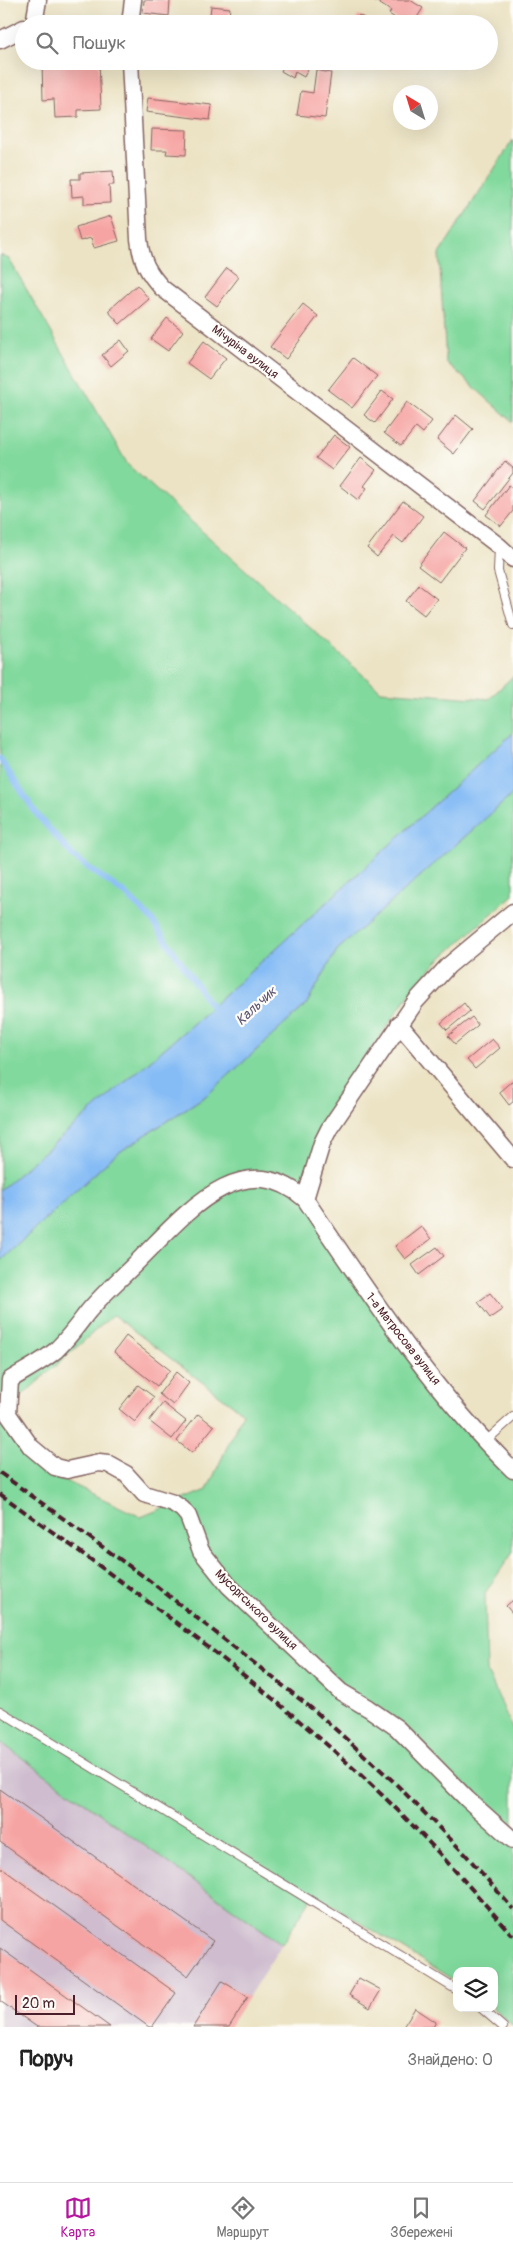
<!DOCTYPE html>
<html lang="uk">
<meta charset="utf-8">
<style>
:root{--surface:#fff;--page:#f6f6f6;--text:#222;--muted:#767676;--line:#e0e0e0;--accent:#b5179e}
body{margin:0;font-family:Pangolin,sans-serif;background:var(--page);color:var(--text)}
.controls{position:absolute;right:15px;bottom:15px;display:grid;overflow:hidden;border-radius:10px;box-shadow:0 5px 20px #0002}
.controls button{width:45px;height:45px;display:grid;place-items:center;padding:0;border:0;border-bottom:1px solid var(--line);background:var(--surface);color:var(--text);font:25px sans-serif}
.compass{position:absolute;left:393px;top:85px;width:45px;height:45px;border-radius:50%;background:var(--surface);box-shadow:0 5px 20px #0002;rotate:322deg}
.scale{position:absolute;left:15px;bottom:12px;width:60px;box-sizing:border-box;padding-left:5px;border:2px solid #4a1f2b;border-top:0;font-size:14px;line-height:18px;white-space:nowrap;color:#4a1f2b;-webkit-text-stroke:4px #fdfcf7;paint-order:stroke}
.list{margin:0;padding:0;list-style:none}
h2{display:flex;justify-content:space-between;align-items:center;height:65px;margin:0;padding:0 20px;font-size:21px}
h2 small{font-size:16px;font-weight:400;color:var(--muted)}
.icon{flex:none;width:28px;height:28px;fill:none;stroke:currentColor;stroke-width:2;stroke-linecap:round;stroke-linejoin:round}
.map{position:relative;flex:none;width:513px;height:2027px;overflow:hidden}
.search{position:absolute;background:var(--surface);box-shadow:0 5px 20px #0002;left:15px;right:15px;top:15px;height:55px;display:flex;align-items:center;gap:12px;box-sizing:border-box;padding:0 18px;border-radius:28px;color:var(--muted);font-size:19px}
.sheet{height:155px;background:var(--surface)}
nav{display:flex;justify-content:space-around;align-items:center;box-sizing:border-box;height:70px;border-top:1px solid var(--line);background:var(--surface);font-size:14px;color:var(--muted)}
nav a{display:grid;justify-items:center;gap:2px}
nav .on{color:var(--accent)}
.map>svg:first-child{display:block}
</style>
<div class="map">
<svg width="513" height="2027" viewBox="0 0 513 2027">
<rect width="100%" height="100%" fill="#fdfcf7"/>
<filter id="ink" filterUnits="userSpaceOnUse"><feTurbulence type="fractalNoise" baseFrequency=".02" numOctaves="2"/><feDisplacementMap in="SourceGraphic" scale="10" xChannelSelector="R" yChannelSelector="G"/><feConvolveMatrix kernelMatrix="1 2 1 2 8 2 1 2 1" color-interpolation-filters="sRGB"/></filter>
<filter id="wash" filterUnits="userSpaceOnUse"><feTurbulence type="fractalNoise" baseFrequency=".0096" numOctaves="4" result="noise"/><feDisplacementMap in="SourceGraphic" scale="20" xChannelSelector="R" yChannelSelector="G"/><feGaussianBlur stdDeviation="1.12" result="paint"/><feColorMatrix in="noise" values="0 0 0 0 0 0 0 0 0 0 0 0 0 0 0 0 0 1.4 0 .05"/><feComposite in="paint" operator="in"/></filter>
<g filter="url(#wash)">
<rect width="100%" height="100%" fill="#ece3c4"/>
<polygon fill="#cfbdcf" points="0,1742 282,1944 229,2027 0,2027"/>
<g fill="#81d99d" stroke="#667c64">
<polygon points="513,140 513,422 446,362 439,254"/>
<polygon points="0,255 9,259 128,465 381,691 489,699 513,676 513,733 195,1022 0,1190"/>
<polygon points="513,794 513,895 438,961 415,986 327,1112 317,1136 308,1198 435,1383 513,1474 513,1552 485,1593 487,1671 513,1730 513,2026 493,2008 494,1971 457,1971 457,1982 314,1894 282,1944 0,1742 0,1419 47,1472 141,1517 207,1490 243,1413 113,1315 0,1415 0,1261 115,1155 207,1095 306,1005 337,950"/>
</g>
<polygon fill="#85bcf5" stroke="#686e90" points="513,733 513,794 337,950 306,1005 207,1095 115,1155 0,1261 0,1190 195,1022"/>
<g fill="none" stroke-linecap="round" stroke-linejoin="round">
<polyline stroke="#85bcf5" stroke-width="6" points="0,759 38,816 75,858 128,896 152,920 216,1013"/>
</g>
<g id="blocks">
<g fill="#f6a4a3">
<polygon points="144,0 170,0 169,16 143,13"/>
<polygon points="374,0 410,0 423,8 413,24 404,24 389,14 391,11"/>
<polygon points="211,6 230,8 228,24 209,24"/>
<polygon points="359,15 374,24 354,24"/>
<polygon points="99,61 101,109 78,110 78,117 55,118 54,99 43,100 42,62"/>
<polygon points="254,61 276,61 274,66"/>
<polygon points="279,61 312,61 304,77 295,72 293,78 281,71 283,67 278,64"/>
<polygon points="316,70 331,73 325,118 297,115 301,91 313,93"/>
<polygon points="148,98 212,105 210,120 146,112"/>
<polygon points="152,129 187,130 186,155 166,154 167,150 151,150"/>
<polygon points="113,171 114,185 109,185 110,203 84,204 84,196 72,197 71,179 80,179 80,173"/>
<polygon points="111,216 119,241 94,248 91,238 80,241 76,227"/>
<polygon points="227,268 239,277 217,306 205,297"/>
<polygon points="137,285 149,299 120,324 108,311"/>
<polygon points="303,304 318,316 286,359 270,347"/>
<polygon points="167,318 183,331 168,351 151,339"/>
<polygon points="121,340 129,351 111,366 102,355"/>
<polygon points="204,341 226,358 209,379 187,363"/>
<polygon points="353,358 377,376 352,408 328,390"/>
<polygon points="382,391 393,399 375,423 364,415"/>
<polygon points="407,402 432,421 423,433 416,427 401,446 384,433"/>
<polygon points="456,415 473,429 454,454 437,440"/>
<polygon points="334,435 350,447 332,470 316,458"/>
<polygon points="361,458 376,470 364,486 367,488 358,500 340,486"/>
<polygon points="505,461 513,468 513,473 485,509 475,501"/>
<polygon points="509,485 513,488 513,511 501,526 486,515"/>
<polygon points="403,501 423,516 403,543 394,536 377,557 367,548"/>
<polygon points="444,532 465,548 439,582 418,566"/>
<polygon points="419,585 437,599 424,615 406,601"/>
<polygon points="464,1003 470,1011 447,1030 441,1023"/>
<polygon points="472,1017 478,1025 455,1044 448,1036"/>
<polygon points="492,1039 500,1048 475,1069 467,1060"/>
<polygon points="513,1080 513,1102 509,1105 499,1092"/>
<polygon points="421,1226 431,1239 405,1259 395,1246"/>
<polygon points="437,1247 444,1256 419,1275 412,1265"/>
<polygon points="490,1293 503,1309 490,1318 478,1302"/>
<polygon points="126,1336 170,1370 157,1386 114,1352"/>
<polygon points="176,1372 189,1383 173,1405 159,1394"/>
<polygon points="138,1385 154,1397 135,1422 119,1409"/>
<polygon points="163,1403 186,1421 172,1439 149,1421"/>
<polygon points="198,1414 214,1426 192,1453 177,1441"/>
<polygon points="513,1600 513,1614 506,1606"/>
<polygon points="0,1789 213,1941 188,1976 0,1842"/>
<polygon points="0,1867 176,1993 152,2027 149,2027 0,1920"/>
<polygon points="0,1948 110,2027 37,2027 0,2001"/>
<polygon points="359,1978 381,1990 370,2008 349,1995"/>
<polygon points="222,1981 248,1997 229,2027 193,2027"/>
<polygon points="415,2008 436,2022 433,2027 403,2027"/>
</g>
</g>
</g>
<g filter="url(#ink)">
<use href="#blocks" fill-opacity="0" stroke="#836461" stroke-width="1"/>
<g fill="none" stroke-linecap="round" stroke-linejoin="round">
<defs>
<g id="service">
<polyline points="499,547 498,571 513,625"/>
<polyline points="486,1441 513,1417"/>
<polyline points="0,1711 457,1990"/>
<polyline points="481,2008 503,2027"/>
</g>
<g id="minor">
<polyline points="34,24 38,0"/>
<polyline points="130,24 133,0"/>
<polyline points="0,40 24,28"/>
<path d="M130 61 139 239C141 260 148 273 162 288L499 546 513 559"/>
<polyline points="399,1024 513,1159"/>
<polyline points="305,1199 322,1143 329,1129 416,1001 448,966 513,912"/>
<path d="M513 1470C432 1391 368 1292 305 1199 243 1144 185 1214 143 1256 125 1275 103 1293 87 1313 77 1326 67 1340 55 1351 42 1362 24 1371 10 1380L8 1414 31 1447 55 1467 67 1470 99 1463 108 1464 126 1474 144 1494 173 1503 182 1509 188 1516 201 1551 229 1586 341 1692 368 1708 397 1728 467 1799 513 1840"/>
</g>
</defs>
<use href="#service" stroke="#836461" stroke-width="10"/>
<use href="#minor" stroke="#836461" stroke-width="19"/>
<use href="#service" stroke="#fff" stroke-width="8"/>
<use href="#minor" stroke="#fff" stroke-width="16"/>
<g stroke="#4a1f2b" stroke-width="4" stroke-dasharray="8 4" stroke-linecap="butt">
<polyline points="0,1473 150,1581 315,1711 393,1781 466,1855 513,1909"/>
<path d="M0 1494C130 1588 266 1684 382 1795 428 1839 471 1888 513 1936"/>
</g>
</g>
</g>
<g text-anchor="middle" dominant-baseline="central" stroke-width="4.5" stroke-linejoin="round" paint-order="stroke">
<g font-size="12" fill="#4a1f2b" stroke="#fdfcf7">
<text transform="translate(245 352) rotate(37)">Мічуріна вулиця</text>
<text transform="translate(403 1339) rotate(52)">1-а Матросова вулиця</text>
<text transform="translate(256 1610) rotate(44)">Мусоргського вулиця</text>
</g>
<g font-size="14" font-style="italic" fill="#5f5672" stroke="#fdfcf7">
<text transform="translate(256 1006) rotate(-43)">Кальчик</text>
</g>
</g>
</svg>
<div class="controls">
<button><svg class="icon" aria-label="layers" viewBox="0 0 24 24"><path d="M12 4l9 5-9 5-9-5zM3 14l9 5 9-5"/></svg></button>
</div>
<svg class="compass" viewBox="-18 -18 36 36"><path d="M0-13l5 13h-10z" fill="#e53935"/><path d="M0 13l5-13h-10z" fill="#767676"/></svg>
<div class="scale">20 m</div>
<div class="search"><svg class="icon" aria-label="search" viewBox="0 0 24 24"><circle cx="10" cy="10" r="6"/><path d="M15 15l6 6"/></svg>Пошук</div>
</div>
<section class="sheet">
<h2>Поруч<small>Знайдено: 0</small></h2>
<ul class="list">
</ul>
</section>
<nav>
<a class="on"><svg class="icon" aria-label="map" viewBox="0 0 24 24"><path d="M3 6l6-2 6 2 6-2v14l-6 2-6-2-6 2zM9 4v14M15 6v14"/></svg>Карта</a>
<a><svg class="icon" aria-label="directions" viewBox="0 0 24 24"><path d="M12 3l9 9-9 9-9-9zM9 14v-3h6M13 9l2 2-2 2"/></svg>Маршрут</a>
<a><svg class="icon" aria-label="saved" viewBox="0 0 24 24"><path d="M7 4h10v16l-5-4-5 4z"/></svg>Збережені</a>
</nav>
